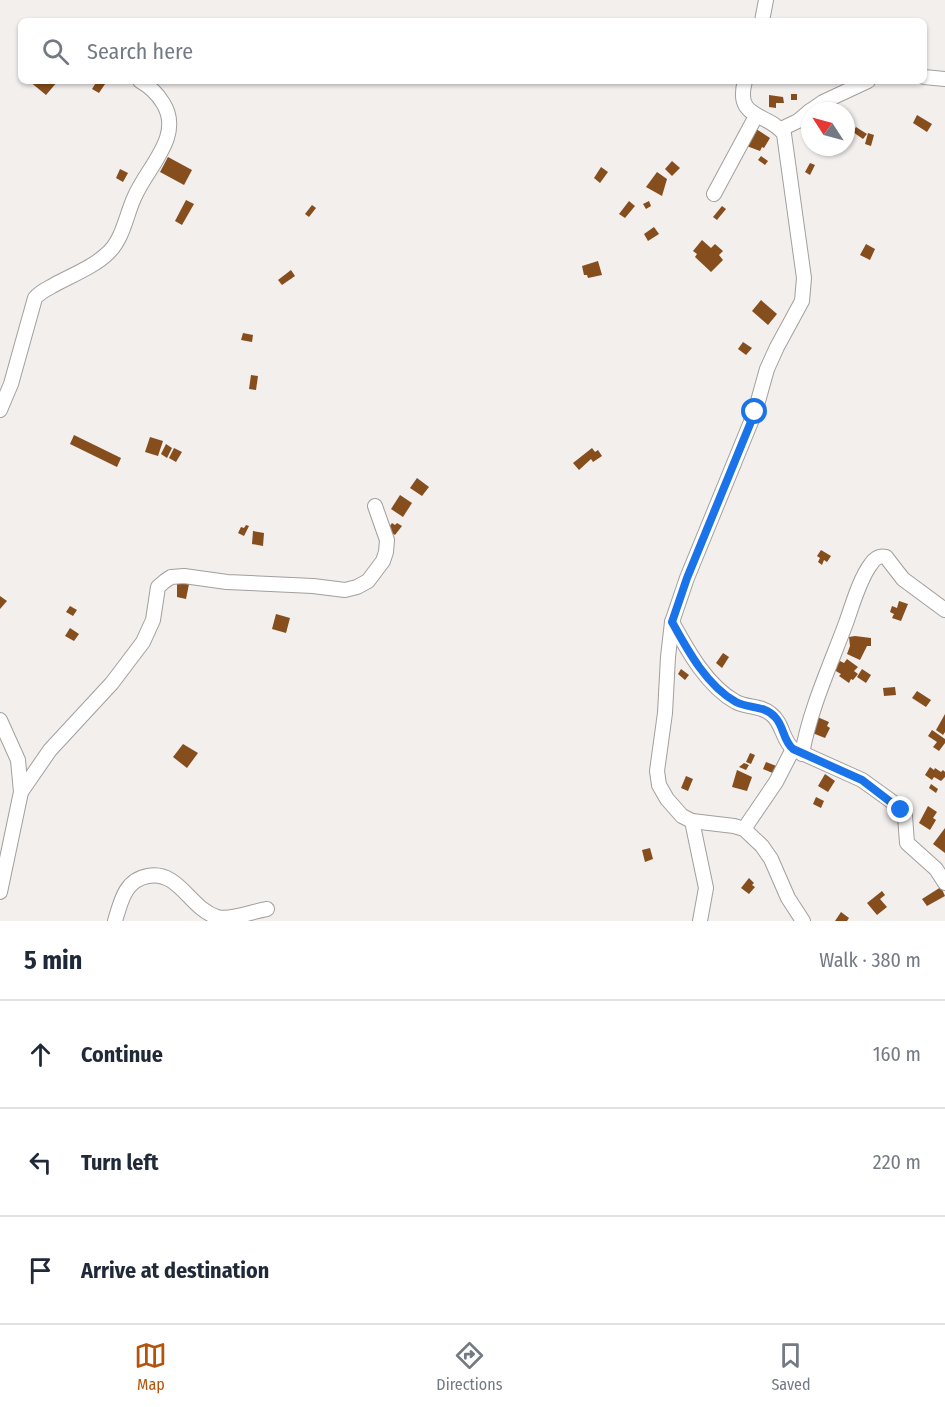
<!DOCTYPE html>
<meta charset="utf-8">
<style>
:root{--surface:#fff;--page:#f6f6f7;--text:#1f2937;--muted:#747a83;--line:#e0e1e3;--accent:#b45309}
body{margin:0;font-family:"Fira Sans Condensed",sans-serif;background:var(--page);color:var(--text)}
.compass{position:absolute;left:801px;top:102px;width:54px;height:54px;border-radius:50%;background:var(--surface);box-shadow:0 2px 4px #0004;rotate:306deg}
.stop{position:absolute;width:18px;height:18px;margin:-14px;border:4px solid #1a73e8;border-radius:50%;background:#fff}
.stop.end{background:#1a73e8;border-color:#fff;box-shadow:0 2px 6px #0008}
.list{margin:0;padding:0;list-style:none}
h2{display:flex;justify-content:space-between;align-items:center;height:78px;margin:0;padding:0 24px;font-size:26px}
h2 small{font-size:20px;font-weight:400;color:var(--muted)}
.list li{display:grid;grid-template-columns:39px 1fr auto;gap:18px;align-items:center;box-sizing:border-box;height:108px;padding:0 24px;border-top:2px solid var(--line)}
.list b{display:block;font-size:22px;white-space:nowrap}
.list em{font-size:20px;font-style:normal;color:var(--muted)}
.icon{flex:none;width:33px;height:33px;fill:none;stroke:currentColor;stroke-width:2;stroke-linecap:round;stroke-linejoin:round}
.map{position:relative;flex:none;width:945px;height:921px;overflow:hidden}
.search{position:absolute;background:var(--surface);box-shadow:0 2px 4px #0004;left:18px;right:18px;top:18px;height:66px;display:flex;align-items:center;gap:15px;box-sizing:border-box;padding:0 21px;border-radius:9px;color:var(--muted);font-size:22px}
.sheet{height:402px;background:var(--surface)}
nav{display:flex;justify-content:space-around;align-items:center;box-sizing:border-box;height:84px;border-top:2px solid var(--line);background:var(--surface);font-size:16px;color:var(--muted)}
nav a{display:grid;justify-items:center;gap:3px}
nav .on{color:var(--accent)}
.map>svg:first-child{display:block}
</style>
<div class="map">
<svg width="945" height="921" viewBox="0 0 945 921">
<rect width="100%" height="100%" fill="#f2efed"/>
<g fill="#864d1d">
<polygon points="29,81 58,81 46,95"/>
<polygon points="97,81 107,81 99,93 92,89"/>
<rect x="791" y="94" width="6" height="6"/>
<polygon points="769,95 783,97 784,103 776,103 776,108 769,107"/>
<polygon points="917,115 932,124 927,132 913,123"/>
<polygon points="753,127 770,138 764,148 762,147 760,151 744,145"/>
<polygon points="856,127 867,134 863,139 853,132"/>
<polygon points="868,133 874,135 871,146 865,144"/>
<polygon points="761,156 768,161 765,165 758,160"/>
<polygon points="168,157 192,170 184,185 160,172"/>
<polygon points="672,161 680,168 672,176 665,169"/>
<polygon points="810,163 815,165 810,175 805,172"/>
<polygon points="601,167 608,172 600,183 594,178"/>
<polygon points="120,169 128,173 123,182 116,178"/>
<polygon points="657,172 667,179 662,196 646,187"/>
<polygon points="186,200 194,204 182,225 175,221"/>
<polygon points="629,201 635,206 625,218 619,214"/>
<polygon points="649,201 651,206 646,209 643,204"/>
<polygon points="312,205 316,208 309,217 305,214"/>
<polygon points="722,206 726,209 717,220 713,217"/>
<polygon points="654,227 659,234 648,241 644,234"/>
<polygon points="702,240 711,248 715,244 723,251 719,255 723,260 711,272 695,257 697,254 693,251"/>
<polygon points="866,244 875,249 870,260 860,255"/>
<polygon points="598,261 602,275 588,278 587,275 584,275 582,266"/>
<polygon points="291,270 295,276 282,285 278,280"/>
<polygon points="761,300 777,314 768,325 752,311"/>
<polygon points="243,333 253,335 252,342 241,340"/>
<polygon points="743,342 752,348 746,355 738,349"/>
<polygon points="251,375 258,376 256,390 249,389"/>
<polygon points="74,435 121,458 117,467 70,444"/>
<polygon points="150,437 163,441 158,456 145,452"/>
<polygon points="166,444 172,448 167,458 161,454"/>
<polygon points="174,448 182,452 176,462 169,458"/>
<polygon points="592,448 595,452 598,450 602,456 593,462 591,459 579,470 573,463"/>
<polygon points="417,478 429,487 422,496 410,488"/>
<polygon points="400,495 412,503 403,517 391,509"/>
<polygon points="392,523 395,525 397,523 402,526 395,535 387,530"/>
<polygon points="246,525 249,526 244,536 238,533 241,527 244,528"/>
<polygon points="253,531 264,533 263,546 252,544"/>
<polygon points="821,550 831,556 827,562 824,560 822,565 818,562 820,558 817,556"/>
<polygon points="177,582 189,584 186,599 177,597"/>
<polygon points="0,596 7,601 0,609"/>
<polygon points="899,601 908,604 901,621 892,618 894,614 890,612 892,606 897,608"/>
<polygon points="70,606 77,610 73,616 66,612"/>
<polygon points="276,614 290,618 286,633 272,629"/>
<polygon points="70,628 79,634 74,641 65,636"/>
<polygon points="855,636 871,638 871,646 867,646 860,660 847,654 850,646 849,637"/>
<polygon points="723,653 729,657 722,668 716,663"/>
<polygon points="847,659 858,667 854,671 858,674 853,680 851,679 849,683 839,676 841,674 834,670 840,661 844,663"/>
<polygon points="681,669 689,675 685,680 678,674"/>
<polygon points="862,669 871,675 866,683 857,677"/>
<polygon points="895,687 896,695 884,696 883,688"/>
<polygon points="917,691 931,700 926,707 912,698"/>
<polygon points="945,714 945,732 943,735 936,730"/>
<polygon points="815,716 829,722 827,726 830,728 825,738 810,732"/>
<polygon points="932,730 945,739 945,743 939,751 933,747 937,742 928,736"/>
<polygon points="183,744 198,753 187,768 173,757"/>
<polygon points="750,753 755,755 751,764 746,762"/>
<polygon points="766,762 779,767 775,774 763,769"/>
<polygon points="744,763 749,765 746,770 739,767"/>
<polygon points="930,767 934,770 935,768 941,772 943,770 945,772 945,777 941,781 934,777 932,780 925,775"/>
<polygon points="737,770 752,777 747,791 732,787"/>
<polygon points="825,774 835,781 828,792 818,786"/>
<polygon points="686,776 693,779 688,791 681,788"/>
<polygon points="931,784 938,789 936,793 929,788"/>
<polygon points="816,797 824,801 821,808 813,804"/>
<polygon points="928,806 937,812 933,818 936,820 930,830 919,823"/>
<polygon points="945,828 945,853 933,844"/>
<polygon points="650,848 653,859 645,862 642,850"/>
<polygon points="749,878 754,883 752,885 755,887 749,894 741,888"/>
<polygon points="941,887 945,896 927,906 922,899"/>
<polygon points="882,891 885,895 880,899 887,907 877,915 867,903"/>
<polygon points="841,912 849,918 847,921 835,921"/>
</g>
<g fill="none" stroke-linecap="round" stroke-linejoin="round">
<defs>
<g id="minor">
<polyline points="762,21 766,0"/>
<polyline points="924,77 945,79"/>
<path d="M745 81C734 120 768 112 784 134L804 278 802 301 777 347 767 369 755 412 687 578 672 622 668 657 665 713 657 771 659 785 667 799 682 816 692 821 734 826 744 829 762 846 771 859 788 898 803 921"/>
<polyline points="810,111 823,102 868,81"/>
<polyline points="781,129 798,121 810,111"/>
<polyline points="714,194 756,116"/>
<path d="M0 410 11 384 35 298C40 292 47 289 54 285 72 275 94 267 109 252 123 238 126 216 134 198 147 167 184 136 163 103 157 93 149 86 140 81"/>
<path d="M672 622C688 651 707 686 736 702 748 708 760 705 771 714 783 723 782 740 793 749L862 780 898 806 905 816 907 843 936 869 945 883"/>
<polyline points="0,720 18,760 21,792 0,892"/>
<path d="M802 754C810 709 830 666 846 623 852 606 860 578 871 564 875 558 879 555 886 557L903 579 945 610"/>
<polyline points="21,792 50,750 112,683 143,642 153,620 158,587 165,581 171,577 184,576 227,582 313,586 345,590 357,587 368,581 383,561 386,552 387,540 375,506"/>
<polyline points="692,821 706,888 700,921"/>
<polyline points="744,829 776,782 793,749"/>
<path d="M115 921C121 901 125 880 148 876 179 870 190 909 217 917 231 921 253 911 267 909"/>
</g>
</defs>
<use href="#minor" stroke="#a29f9d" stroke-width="16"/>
<use href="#minor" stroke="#fff" stroke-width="14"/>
</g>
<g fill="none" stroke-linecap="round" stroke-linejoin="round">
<path stroke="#1a73e8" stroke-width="8" d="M755 412 687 578 672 622C688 651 707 686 736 702 750 709 764 705 775 717 784 726 783 741 793 749L862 780 901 810"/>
</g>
</svg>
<svg class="compass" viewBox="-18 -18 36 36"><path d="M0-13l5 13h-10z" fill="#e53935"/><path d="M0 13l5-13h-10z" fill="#747a83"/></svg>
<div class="stop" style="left:755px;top:412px"></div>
<div class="stop end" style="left:901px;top:810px"></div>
<div class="search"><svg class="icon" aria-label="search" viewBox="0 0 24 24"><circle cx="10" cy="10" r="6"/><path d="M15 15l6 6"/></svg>Search here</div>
</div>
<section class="sheet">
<h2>5 min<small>Walk · 380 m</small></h2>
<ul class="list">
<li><svg class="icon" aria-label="ahead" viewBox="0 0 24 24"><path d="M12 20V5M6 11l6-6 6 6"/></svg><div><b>Continue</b></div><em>160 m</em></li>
<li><svg class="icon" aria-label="left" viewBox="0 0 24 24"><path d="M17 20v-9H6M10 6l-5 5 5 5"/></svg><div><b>Turn left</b></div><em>220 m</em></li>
<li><svg class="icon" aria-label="arrive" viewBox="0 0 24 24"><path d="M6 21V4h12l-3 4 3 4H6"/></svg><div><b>Arrive at destination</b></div></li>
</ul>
</section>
<nav>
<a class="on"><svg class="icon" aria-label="map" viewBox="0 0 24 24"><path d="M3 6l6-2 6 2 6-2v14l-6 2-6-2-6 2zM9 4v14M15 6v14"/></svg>Map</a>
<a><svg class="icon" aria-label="directions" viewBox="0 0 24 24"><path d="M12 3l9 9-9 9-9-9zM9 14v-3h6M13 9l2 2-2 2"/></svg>Directions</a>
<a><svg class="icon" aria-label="saved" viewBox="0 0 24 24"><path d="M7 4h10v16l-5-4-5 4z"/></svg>Saved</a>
</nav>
